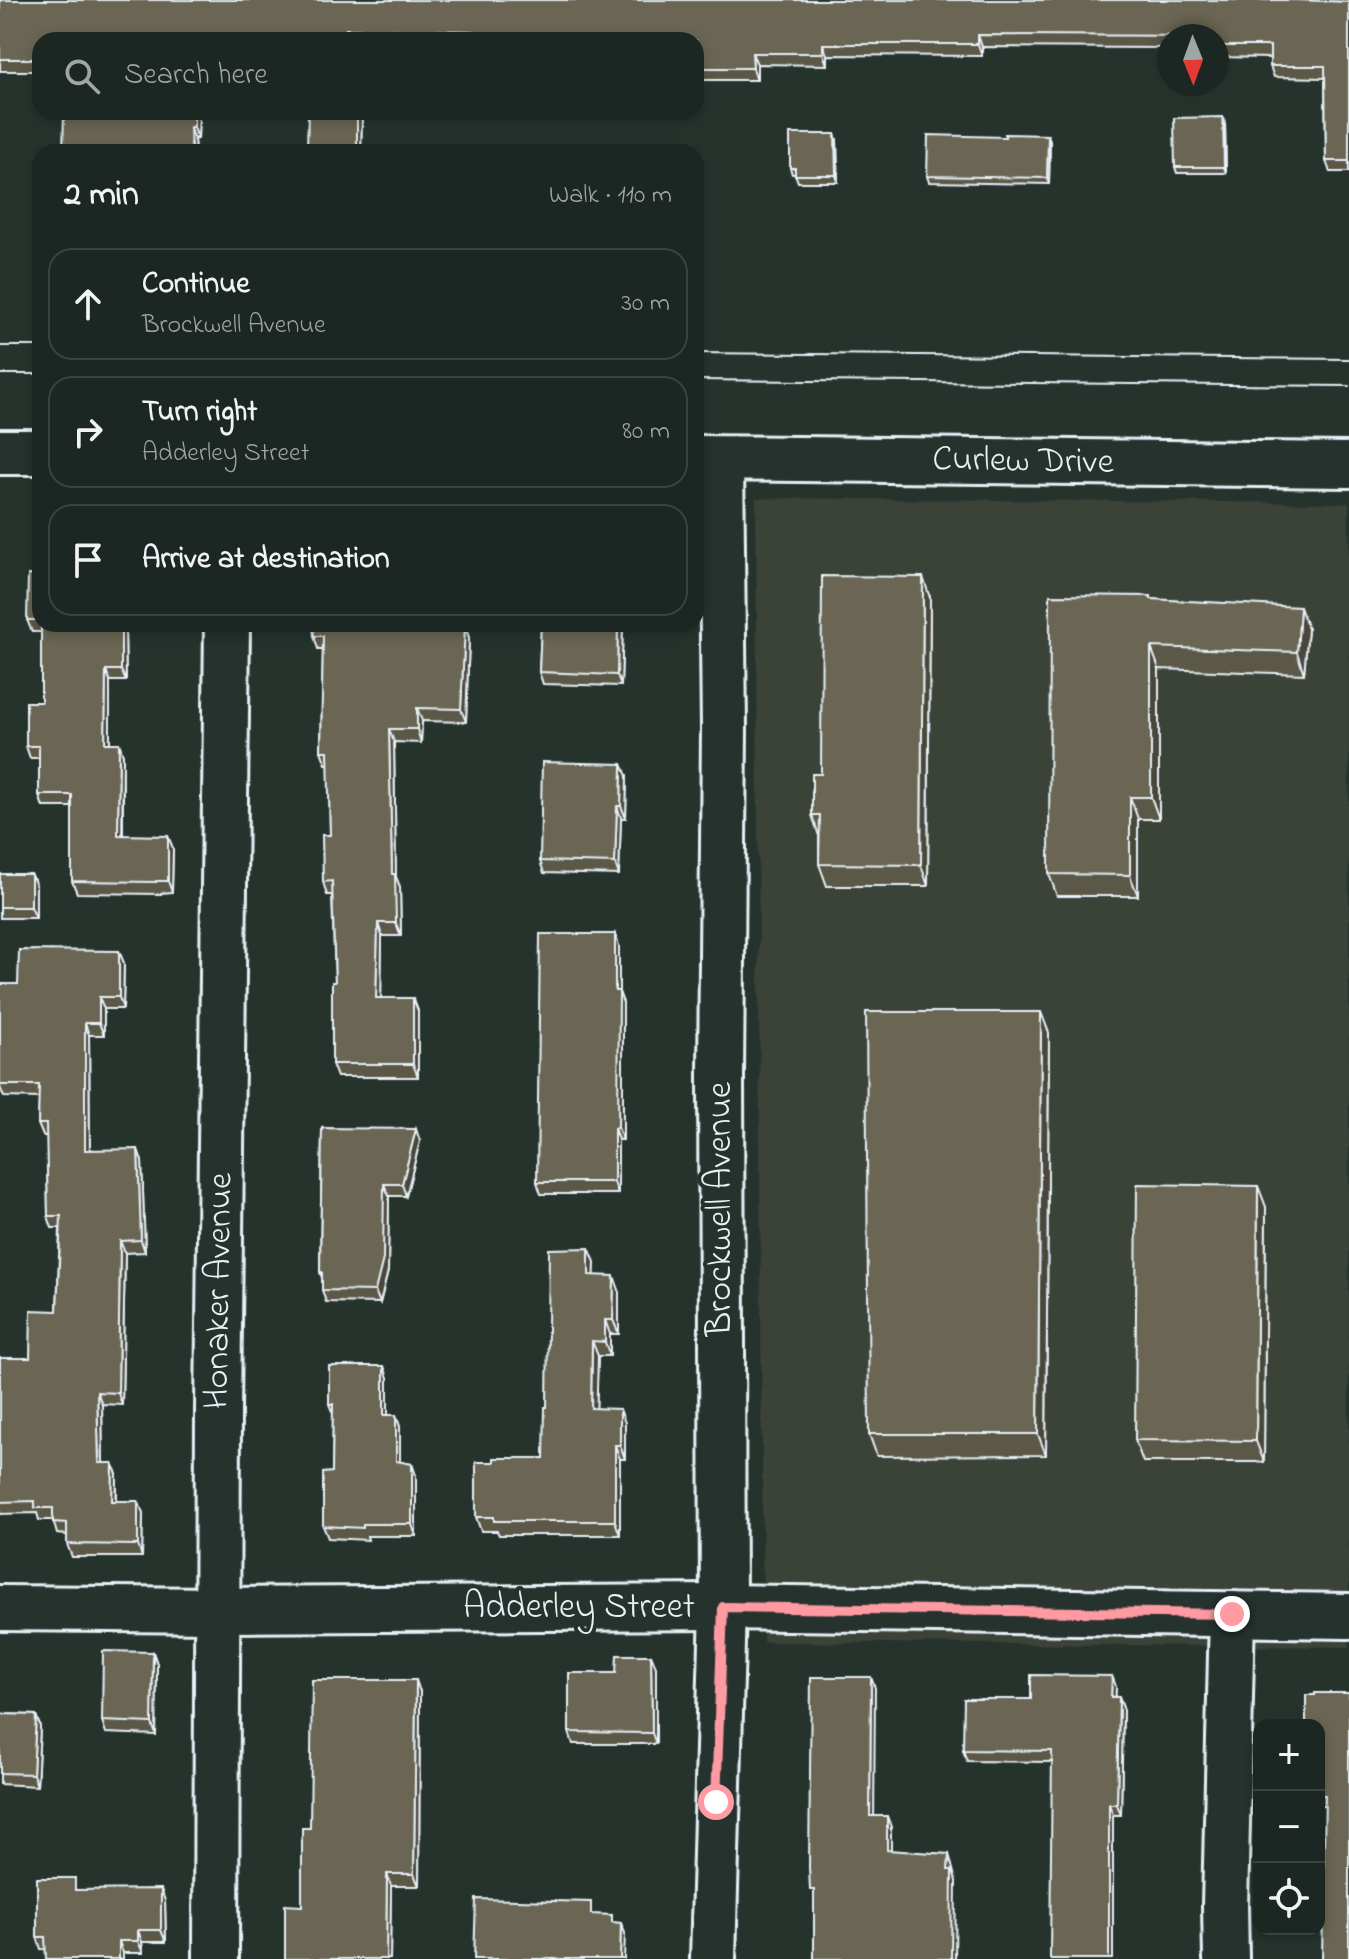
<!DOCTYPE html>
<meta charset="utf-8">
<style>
:root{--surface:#1c2622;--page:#252e2a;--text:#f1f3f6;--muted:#a0a5a5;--line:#3a4340}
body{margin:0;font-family:"Indie Flower",sans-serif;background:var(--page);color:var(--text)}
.controls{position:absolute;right:24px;bottom:24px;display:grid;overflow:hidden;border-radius:16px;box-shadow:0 4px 12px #0003}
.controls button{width:72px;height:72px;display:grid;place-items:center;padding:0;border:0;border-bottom:2px solid var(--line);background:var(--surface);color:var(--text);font:40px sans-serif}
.compass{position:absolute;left:1157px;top:24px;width:72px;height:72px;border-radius:50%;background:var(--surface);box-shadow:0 4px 12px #0003;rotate:179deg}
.stop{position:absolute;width:24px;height:24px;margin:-18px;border:6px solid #ff9aa2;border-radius:50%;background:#fff}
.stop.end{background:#ff9aa2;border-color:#fff;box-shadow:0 2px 8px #0008}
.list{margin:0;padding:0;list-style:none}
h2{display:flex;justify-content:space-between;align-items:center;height:104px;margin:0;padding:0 32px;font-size:34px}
h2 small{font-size:26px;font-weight:400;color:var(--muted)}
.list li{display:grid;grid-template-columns:52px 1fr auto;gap:24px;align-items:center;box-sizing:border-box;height:112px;margin:0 16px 16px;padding:0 16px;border:2px solid var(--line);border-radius:24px}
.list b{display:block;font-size:30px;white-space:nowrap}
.list p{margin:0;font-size:26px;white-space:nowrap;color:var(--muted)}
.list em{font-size:26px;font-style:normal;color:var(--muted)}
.icon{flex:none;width:44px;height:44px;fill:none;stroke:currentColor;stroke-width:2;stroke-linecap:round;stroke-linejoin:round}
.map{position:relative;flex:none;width:1349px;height:1959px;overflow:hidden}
.search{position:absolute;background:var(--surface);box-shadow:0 4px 12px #0003;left:32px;top:32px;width:672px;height:88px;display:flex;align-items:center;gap:20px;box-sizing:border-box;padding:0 28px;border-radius:24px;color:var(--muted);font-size:30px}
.panel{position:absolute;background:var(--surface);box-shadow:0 4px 12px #0003;left:32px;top:144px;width:672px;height:488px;border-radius:24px}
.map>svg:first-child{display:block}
</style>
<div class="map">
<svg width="1349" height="1959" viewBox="0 0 1349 1959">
<rect width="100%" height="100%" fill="#26332d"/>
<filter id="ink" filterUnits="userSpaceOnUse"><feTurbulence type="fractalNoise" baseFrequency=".0125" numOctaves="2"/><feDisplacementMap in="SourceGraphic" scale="16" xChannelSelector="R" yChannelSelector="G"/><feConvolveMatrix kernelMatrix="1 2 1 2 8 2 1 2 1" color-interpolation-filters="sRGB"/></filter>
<g filter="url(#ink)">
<polygon fill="#3a4238" points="756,498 1349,503 1349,1647 763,1642"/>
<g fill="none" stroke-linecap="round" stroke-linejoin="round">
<defs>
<g id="street">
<polyline points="0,1608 219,1610 723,1607 1349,1616"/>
<polyline points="216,1959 218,1411 227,624"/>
<polyline points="713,1959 723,1607 721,1075 724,729 721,459"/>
<polyline points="1226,1959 1225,1906 1232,1614"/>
</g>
<g id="secondary">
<polyline points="0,452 40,452"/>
<polyline points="696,458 1349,465"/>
</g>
</defs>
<use href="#street" stroke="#e8f1f8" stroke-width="50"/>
<use href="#secondary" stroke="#e8f1f8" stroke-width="50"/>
<use href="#street" stroke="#26332d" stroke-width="44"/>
<use href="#secondary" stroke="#26332d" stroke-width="44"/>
<g stroke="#e8f1f8" stroke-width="2">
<polyline points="0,346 40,346"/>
<polyline points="696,353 1349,359"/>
<polyline points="0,374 40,374"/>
<polyline points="696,380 1349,386"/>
</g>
</g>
<g fill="#5b5847" stroke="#e8f1f8" stroke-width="2">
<polygon points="0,0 1299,0 1349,2 1349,172 1330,172 1326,161 1325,78 1274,77 1270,66 1270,58 1217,57 1217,36 1169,36 1169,48 982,47 982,56 827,55 827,65 757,64 757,80 696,80 696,40 40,40 40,71 0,71"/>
<polygon points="199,112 198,139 194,139 195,152 63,152"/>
<polygon points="362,112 361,152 309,152 307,149"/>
<polygon points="1225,123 1226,173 1177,173 1175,167"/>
<polygon points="1048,135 1050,141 1049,184 929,182 927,176 1005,137"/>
<polygon points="837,140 838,182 798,182 795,174 792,174 790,168"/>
<polygon points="40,576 40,624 124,624 125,628 126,681 110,681 110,743 119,743 123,755 123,835 173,848 172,892 161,893 161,894 77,893 72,881 72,807 43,807 39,795 39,758 30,758 26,746 41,702 41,632 32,632 27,620"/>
<polygon points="930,598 928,886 827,886 819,864 819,836 812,815 821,774"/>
<polygon points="1153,599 1308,629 1304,674 1159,669 1159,819 1138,819 1138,896 1057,896 1049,874"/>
<polygon points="541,624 623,624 621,686 543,684 539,672"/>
<polygon points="465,625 469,638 466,722 422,721 421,743 394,742 396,877 400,887 401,936 382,936 381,998 413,998 418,1011 418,1077 337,1077 332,1064 335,982 332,895 327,895 323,882 330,835 329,764 326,764 321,751 323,649 318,649 314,636"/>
<polygon points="627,776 626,818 621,818 619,875 544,873 540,861"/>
<polygon points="0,874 31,874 36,885 36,918 0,918"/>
<polygon points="615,934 619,946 619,992 623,1003 623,1140 618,1140 618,1194 541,1194 537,1182"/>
<polygon points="124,963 123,1009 104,1009 104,1035 89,1035 90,1149 142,1161 145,1252 125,1253 122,1405 102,1404 103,1463 113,1463 117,1475 117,1501 143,1513 142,1557 72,1557 67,1544 67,1535 57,1534 53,1520 39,1520 37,1513 0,1514 0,1358 30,1358 57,1311 60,1228 52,1228 48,1216 47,1136 43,1136 38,1124 39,1098 4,1097 0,1087 0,984 18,984"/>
<polygon points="1049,1033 1046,1455 877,1456 869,1434"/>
<polygon points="322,1128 420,1141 406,1196 389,1196 388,1271 380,1303 326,1302 322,1290 322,1278 320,1272"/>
<polygon points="1266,1207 1264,1462 1143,1462 1135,1440"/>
<polygon points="595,1262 594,1275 619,1290 619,1334 610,1334 610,1356 598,1356 596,1408 625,1423 625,1459 620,1459 620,1535 499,1535 497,1531 481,1531 476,1517 494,1462 544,1458 547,1407"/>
<polygon points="388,1378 388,1415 396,1415 400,1427 400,1462 412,1464 416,1476 416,1536 367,1536 368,1540 328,1538 323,1526 332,1472 333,1414 329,1404"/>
<polygon points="153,1652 157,1664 156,1735 106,1733 102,1721"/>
<polygon points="651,1655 656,1667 656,1744 573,1744 569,1732"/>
<polygon points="1112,1676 1116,1687 1115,1697 1119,1697 1123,1708 1121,1815 1113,1815 1052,1762 967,1761 963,1750 1031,1699"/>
<polygon points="420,1692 419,1886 391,1886 390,1959 285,1959 302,1906 310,1828"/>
<polygon points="1349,1693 1325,1806 1319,1806 1319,1725"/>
<polygon points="0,1714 36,1715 40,1727 37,1786 0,1784"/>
<polygon points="79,1890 165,1901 166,1942 142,1942 143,1953 123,1953 41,1949 37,1937"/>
</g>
<g fill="#4a473a" stroke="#e8f1f8" stroke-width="2">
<polygon points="978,35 982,47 982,56 978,44"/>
<polygon points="823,44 827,55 827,65 823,53"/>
<polygon points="752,53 757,64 757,80 753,68"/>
<polygon points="194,112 199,112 198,139 194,127"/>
<polygon points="357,112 362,112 361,152 358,152 357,149"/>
<polygon points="1223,117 1225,123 1226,173 1224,167"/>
<polygon points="190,127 194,139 195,152 191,152"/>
<polygon points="835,134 837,140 838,182 836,175"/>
<polygon points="1048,135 1050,141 1049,184 1047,178"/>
<polygon points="923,577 930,598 928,886 921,865"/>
<polygon points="1300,607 1308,629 1304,674 1297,652"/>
<polygon points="121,624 124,624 125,628 126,681 121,670"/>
<polygon points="618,624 623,624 621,686 617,675"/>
<polygon points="465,625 469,638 466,722 461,709"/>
<polygon points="1151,647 1159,669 1159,819 1151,797"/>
<polygon points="106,670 110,681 110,754 105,743"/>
<polygon points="417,708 422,721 421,743 417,729"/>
<polygon points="389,729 394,742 396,877 400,887 401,936 396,923 392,874"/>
<polygon points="119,743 123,755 122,847 118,835"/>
<polygon points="622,764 627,776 626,818 621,806"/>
<polygon points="1130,797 1138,819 1138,896 1130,875"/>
<polygon points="617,806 621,818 619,875 615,863"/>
<polygon points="168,836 173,848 172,892 168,881"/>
<polygon points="31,874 36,885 36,918 31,907"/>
<polygon points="378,923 382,936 381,1011 376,998"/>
<polygon points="615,934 619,946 619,992 623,1003 623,1140 618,1128 615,991"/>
<polygon points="119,951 124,963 123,1009 119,997"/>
<polygon points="99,997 104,1009 104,1035 99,1023"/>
<polygon points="413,998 418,1011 418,1077 413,1064"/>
<polygon points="1041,1012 1049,1033 1046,1455 1038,1434"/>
<polygon points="85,1023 89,1035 90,1162 85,1150"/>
<polygon points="614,1128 618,1140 618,1194 614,1182"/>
<polygon points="416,1129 420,1141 406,1196 402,1184"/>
<polygon points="138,1149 142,1161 145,1252 141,1240"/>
<polygon points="384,1184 389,1196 388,1271 380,1303 375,1291"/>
<polygon points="1258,1186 1266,1207 1264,1462 1256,1441"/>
<polygon points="120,1241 125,1253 122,1405 118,1393"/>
<polygon points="589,1248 595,1262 594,1290 589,1275"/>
<polygon points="614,1276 619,1290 619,1334 613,1320"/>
<polygon points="605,1320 610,1334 610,1356 605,1342"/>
<polygon points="592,1341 598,1356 596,1422 591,1408"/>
<polygon points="384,1366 388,1378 388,1427 384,1415"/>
<polygon points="97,1392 102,1404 103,1475 99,1463"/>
<polygon points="620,1409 625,1423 625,1459 620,1445"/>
<polygon points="396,1415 400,1427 400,1473 396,1461"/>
<polygon points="615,1445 620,1459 620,1535 615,1521"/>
<polygon points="113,1463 117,1475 116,1513 112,1501"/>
<polygon points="412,1464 416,1476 416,1536 412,1524"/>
<polygon points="138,1501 143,1513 142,1557 138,1545"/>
<polygon points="153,1652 157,1664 156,1735 152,1723"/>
<polygon points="651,1655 656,1667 656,1744 652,1733"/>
<polygon points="1112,1676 1116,1687 1115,1708 1111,1697"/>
<polygon points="871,1677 875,1688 874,1827 870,1816"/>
<polygon points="416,1680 420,1692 419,1886 414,1874"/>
<polygon points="1119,1697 1123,1708 1121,1815 1117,1804"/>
<polygon points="36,1715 40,1727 37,1786 33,1774"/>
<polygon points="1109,1804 1113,1815 1113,1959 1109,1959"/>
<polygon points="887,1816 891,1827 891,1861 887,1850"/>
<polygon points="949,1854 956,1881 955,1959 951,1959 948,1870"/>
<polygon points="387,1874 391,1886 390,1959 386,1959"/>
<polygon points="161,1889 165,1901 166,1942 161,1930"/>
<polygon points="621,1923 625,1933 624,1959 620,1959"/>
<polygon points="138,1930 142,1942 143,1953 138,1941"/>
<polygon points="119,1941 123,1953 123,1959 119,1959"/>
</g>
<g fill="#6a6653" stroke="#e8f1f8" stroke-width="2">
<polygon points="0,0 1296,0 1349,2 1349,161 1326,161 1325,66 1270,66 1270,46 1217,46 1217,36 978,35 978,44 823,44 823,53 752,53 753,68 696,68 696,40 473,40 473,31 346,29 346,40 40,40 40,59 0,59"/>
<polygon points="64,112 194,112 194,127 190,127 191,152 63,152"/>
<polygon points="308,112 357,112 357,149 307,149"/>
<polygon points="1223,117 1224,167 1175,167 1174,118"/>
<polygon points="790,134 835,134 836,175 795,175 795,168 790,168"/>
<polygon points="1005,134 1048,135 1047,178 927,176 928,135 1005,137"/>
<polygon points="28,575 40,576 40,620 27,620"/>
<polygon points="822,576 923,577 921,865 819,864 820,815 812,815 812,774 821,774"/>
<polygon points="1050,595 1151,596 1151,599 1300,607 1297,652 1151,647 1151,797 1130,797 1130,875 1049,874"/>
<polygon points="41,624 121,624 121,670 106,670 105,743 119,743 118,835 168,836 168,881 156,881 156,882 72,881 72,795 39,795 39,746 26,746 26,702 41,702"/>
<polygon points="313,624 465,625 461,709 417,708 417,729 389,729 392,874 395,874 396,923 378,923 376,998 413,998 413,1064 332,1064 332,982 335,982 332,881 323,882 322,835 330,835 328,751 321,751 323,636 314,636"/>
<polygon points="541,624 618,624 617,675 539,672"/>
<polygon points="542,762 622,764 621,806 617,806 615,863 540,861"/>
<rect x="0" y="874" width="31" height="33"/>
<polygon points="540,934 615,934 615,991 619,991 618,1128 614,1128 614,1182 537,1182"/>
<polygon points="19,950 119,951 119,997 99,997 99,1023 85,1023 85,1150 138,1149 141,1240 120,1241 118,1393 97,1392 99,1463 113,1463 112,1501 138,1501 138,1545 67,1544 67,1523 53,1522 53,1508 35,1508 35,1501 0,1502 0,1358 30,1358 31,1310 57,1311 61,1216 48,1216 46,1124 38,1124 39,1085 0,1085 0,984 18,984"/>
<polygon points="866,1012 1041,1012 1038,1434 869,1434"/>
<polygon points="322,1128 416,1129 402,1184 384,1184 383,1259 375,1291 322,1290 322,1272 320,1272"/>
<polygon points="1137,1184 1258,1186 1256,1441 1135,1440"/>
<polygon points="589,1248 589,1275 614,1276 613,1320 605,1320 605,1342 592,1341 591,1408 620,1409 620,1445 615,1445 615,1521 494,1521 494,1517 476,1517 476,1462 494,1462 494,1458 544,1458 545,1407 547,1407 549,1249"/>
<polygon points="329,1366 384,1366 384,1415 396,1415 396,1461 412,1464 412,1524 363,1524 363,1528 323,1526 323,1473 332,1472 333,1404 329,1404"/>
<polygon points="103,1651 153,1652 152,1723 102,1721"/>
<polygon points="617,1655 651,1655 652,1733 569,1732 569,1673 616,1673"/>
<polygon points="1031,1675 1112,1676 1111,1697 1119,1697 1117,1804 1109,1804 1109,1959 1050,1959 1052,1751 963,1750 964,1699 1031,1699"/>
<polygon points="811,1677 871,1677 870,1816 887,1816 887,1850 949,1854 948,1870 952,1870 951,1959 814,1959 814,1890 810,1890 809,1867"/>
<polygon points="312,1680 416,1680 414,1874 387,1874 386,1959 285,1959 285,1905 302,1906 302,1828 310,1828"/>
<polygon points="1315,1693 1349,1693 1349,1959 1322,1959 1325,1795 1319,1795 1319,1725 1306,1725 1306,1695 1315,1695"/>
<polygon points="0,1714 36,1715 33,1774 0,1773"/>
<polygon points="37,1878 75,1878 75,1890 161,1889 161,1930 138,1930 138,1941 119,1941 119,1959 46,1959 45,1937 37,1937"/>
<polygon points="476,1899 591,1902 591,1914 612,1915 612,1922 621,1923 620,1959 474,1959"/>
</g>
</g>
<g fill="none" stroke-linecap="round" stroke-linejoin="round" filter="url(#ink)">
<polyline stroke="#ff9aa2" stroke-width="10" points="716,1802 723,1607 1232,1614"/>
</g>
<g text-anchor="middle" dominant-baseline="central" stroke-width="8" stroke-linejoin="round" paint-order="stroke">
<g font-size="36" fill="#e8f1f8" stroke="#26332d">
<text transform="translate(1023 462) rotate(1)">Curlew Drive</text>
<text transform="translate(721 1209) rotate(-90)">Brockwell Avenue</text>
<text transform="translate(220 1291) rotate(-89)">Honaker Avenue</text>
<text x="579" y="1608">Adderley Street</text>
</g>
</g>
</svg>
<div class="controls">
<button>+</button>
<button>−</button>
<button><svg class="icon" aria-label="locate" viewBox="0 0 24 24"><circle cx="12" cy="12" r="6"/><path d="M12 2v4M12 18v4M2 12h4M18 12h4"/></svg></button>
</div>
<svg class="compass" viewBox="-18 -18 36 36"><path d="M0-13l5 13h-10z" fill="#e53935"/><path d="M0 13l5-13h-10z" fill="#a0a5a5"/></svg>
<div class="stop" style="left:716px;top:1802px"></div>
<div class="stop end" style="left:1232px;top:1614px"></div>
<div class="search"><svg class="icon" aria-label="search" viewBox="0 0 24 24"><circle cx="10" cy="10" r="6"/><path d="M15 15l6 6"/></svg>Search here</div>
<section class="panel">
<h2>2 min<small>Walk · 110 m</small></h2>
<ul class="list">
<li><svg class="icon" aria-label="ahead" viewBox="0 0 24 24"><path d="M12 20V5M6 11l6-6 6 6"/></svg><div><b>Continue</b><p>Brockwell Avenue</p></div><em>30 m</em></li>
<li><svg class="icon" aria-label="right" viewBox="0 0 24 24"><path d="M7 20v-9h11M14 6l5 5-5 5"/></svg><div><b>Turn right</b><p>Adderley Street</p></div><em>80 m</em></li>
<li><svg class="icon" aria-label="arrive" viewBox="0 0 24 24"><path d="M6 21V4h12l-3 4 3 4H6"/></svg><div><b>Arrive at destination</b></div></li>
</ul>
</section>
</div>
